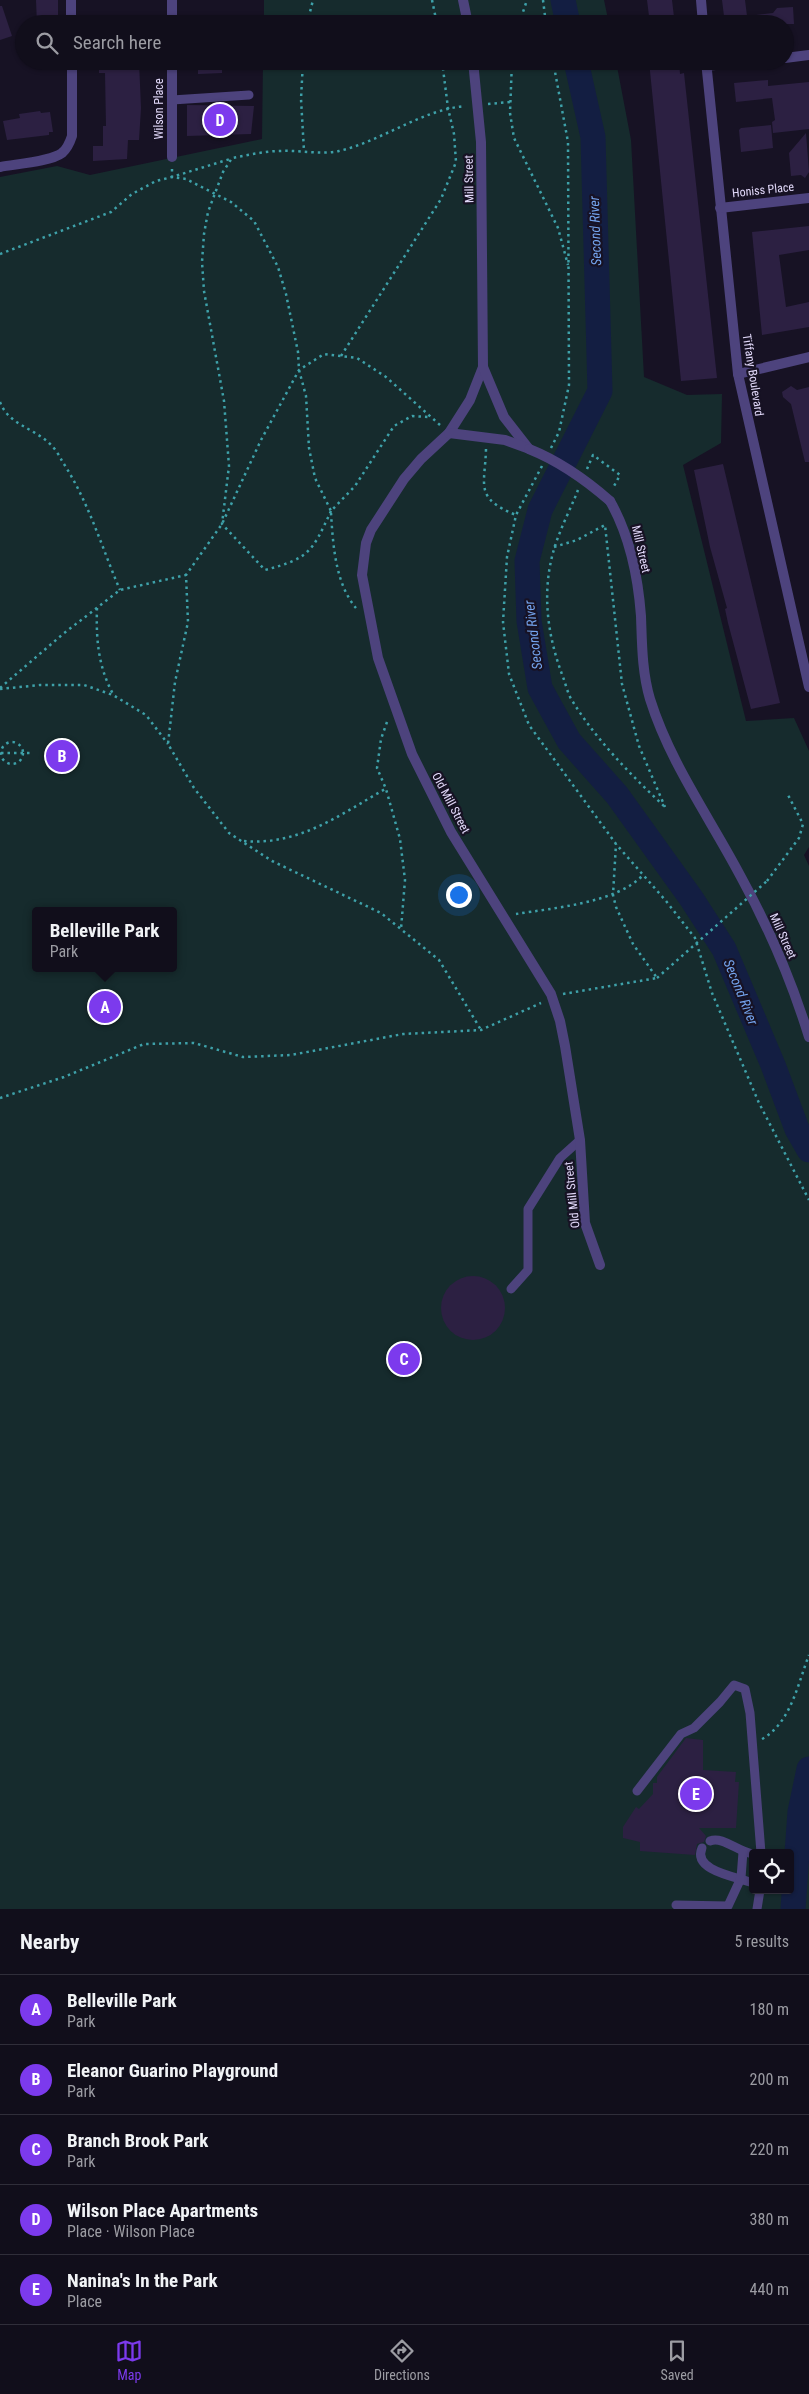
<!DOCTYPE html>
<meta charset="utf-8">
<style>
:root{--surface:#110e1b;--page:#1e1c28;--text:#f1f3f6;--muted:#9c9ca3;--line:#302e3a;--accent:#7c3aed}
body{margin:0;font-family:"Roboto Condensed",sans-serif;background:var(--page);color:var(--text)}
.controls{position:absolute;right:15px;bottom:15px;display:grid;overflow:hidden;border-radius:5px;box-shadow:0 1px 4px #0004}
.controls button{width:45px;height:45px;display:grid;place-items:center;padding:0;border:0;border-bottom:1px solid var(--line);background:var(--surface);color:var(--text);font:25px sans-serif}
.you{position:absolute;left:458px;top:894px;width:18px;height:18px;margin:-12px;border:4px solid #fff;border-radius:50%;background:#1a73e8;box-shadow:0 0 0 8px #1a73e833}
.badge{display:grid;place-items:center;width:32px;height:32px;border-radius:50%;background:var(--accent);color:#fff;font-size:16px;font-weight:700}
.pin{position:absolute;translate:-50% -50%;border:2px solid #fff;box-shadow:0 1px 5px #0006}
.popup{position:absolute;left:32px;top:907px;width:145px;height:65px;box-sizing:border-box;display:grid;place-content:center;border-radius:5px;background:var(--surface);filter:drop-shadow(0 1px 4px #0005);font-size:16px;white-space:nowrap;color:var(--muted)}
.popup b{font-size:19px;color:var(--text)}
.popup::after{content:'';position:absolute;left:50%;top:100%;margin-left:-10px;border:10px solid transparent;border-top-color:var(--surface)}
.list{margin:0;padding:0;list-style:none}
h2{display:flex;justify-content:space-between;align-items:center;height:65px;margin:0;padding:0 20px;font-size:21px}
h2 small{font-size:16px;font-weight:400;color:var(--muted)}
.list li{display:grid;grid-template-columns:32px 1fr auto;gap:15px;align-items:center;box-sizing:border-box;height:70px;padding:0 20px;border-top:1px solid var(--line)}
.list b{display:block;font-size:19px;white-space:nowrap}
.list p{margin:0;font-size:16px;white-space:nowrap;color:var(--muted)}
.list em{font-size:16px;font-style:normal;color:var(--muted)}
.icon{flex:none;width:28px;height:28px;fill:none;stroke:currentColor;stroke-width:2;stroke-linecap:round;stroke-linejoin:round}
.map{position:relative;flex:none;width:809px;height:1909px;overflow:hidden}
.search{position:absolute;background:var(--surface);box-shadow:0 1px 4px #0004;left:15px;right:15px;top:15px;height:55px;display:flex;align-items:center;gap:12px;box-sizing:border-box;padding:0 18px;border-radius:28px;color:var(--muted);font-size:19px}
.sheet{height:415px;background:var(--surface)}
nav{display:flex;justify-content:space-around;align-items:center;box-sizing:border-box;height:70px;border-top:1px solid var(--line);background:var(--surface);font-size:14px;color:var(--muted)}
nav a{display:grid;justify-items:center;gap:2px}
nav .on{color:var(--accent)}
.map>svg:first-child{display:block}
</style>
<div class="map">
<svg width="809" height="1909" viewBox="0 0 809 1909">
<rect width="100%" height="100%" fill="#171224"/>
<g fill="#162b2d" fill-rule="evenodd">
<polygon points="264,0 604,0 609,24 264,24"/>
<path d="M263 61H616L631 140 644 377 687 395 722 394 721 443 683 465 746 721 794 718 809 751V847L804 855 809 866V1909H0V177L57 166 90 175 262 139ZM36 911H174V968H36ZM753 1853H790V1890H753Z"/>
</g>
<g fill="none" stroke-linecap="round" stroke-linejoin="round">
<g stroke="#131e42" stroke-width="25">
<polyline points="563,0 568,24"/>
<polyline points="576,61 593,137 600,391 540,510 527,561 529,621 540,688 569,741 617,795 691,898 724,949 773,1065 797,1129 809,1150"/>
<polyline points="793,1909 800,1812 809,1769"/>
</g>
</g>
<g fill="#2c2042">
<polygon points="36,0 58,0 58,24 37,24"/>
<polygon points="647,0 672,0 674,17 671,17 672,24 650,24"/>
<polygon points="722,0 745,0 748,24 725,24"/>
<polygon points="0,6 2,6 12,36 0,40"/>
<polygon points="793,7 794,24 748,24 748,16 773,13 777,8"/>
<polygon points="99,61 139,61 141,108 139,140 128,140 127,159 93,161 93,146 103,146 103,126 106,126 105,73 99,73"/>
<polygon points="198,61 222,61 222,73 198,74"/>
<polygon points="649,61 679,61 680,74 684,73 717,378 681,381"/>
<polygon points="768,80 768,86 809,82 809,129 773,133 772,122 775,120 772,98 736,102 734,83"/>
<polygon points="187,105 254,106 251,134 187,136"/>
<polygon points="40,111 41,113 50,112 53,132 49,132 49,135 7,140 3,121 20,118 19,114"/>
<polygon points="771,125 773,148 741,152 739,130 741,128"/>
<polygon points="806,133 809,172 805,178 801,175 791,176 789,153"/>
<polygon points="809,226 809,250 779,255 786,307 809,302 809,327 762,335 752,232"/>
<polygon points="791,386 797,390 809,387 809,462 805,462 791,404 783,397 782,392"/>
<polygon points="723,464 780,703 751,709 728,623 725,609 727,608 710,547 694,470"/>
<circle cx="473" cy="1308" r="32"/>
<polygon points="686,1738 703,1740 703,1770 736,1772 735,1782 739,1782 736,1828 699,1828 706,1836 704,1842 697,1844 695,1855 640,1851 640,1842 623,1838 623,1827 636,1807 639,1809 653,1794 653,1783 657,1783 657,1777"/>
</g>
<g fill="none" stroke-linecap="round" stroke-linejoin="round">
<g stroke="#3ea1a9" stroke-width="2.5" stroke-dasharray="2.5 4" stroke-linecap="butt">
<polyline points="432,0 437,24"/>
<polyline points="543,0 546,24"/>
<polyline points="307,24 313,0"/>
<polyline points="519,24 527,0"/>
<polyline points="303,61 301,99 304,151"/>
<polyline points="512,61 510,113 514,138 558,228 568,265"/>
<polyline points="488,104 510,102"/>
<polyline points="172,169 172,177 230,159"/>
<polyline points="0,254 111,212 132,194 156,181 172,177 186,179 231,202 254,221 278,267 286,294 298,352 299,370 306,396 309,448 315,478 331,511 355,486 394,426 412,416 428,417"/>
<polyline points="341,356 441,199 456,162 454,134 448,108 442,61"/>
<path d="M0 402C8 424 33 428 49 443 54 447 59 455 62 461 88 500 102 548 120 590"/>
<polyline points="440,425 386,377 357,358 324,354 299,370 261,440 222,524 186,575 188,622 175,682 168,744 194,788 229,833 272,861 381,913 439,960 481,1030"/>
<polyline points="551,448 559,432 569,385 568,142 553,61"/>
<path d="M486 449C485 486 474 498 516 515"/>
<polyline points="542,466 516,515 507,557 503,622 509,674 529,725 616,844 666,901 695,938 712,993 759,1103 809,1200"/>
<polyline points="587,469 593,455 620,475 613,488"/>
<path d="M578 490C571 508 561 527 555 546 541 590 547 635 563 677 566 685 568 695 573 702 598 742 632 776 666 808"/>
<path d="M331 511C312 552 310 558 265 570L222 524 229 466 224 401 204 291 202 262 204 234 208 212 223 172 232 158C248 155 265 151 281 151 300 150 321 155 339 151 382 141 421 110 465 106"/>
<path d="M331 513C333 544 335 583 356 608"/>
<polyline points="554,547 577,540 605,525 622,684 639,746 665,807"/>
<path d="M97 608C96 639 98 666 113 694"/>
<polyline points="0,688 63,634 120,590 186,575"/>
<polyline points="0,689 40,685 84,685 113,695 146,715 168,744"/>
<polyline points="387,722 381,739 377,768 386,789 400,839 405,880 401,929"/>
<circle cx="12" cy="753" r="11"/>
<polyline points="1,753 32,753"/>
<path d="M244 841C298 846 340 815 385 789"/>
<polyline points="767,881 799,838 803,824 787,793"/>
<path d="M516 914C553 908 617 903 643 875"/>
<polyline points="563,994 657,978 633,944 616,907 613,895 616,844"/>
<polyline points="0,1098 64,1077 144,1044 194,1043 243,1057 291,1055 403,1034 481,1030 541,1003"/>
<path d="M762 1739C791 1723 798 1683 809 1655"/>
</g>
<g stroke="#4d437d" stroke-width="9">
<polyline points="172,100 249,95"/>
<polyline points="511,1289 528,1270 528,1209 560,1158 580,1140"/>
<polyline points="637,1791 681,1734 694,1728 720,1702 734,1685 745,1689 750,1713 761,1853"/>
<path d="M710 1841C723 1836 738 1852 753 1854"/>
<path d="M702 1848C692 1871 738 1877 753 1883"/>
<polyline points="676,1905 728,1906 741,1878 743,1852"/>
<polyline points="757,1909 760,1890"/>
</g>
<g stroke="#4d437d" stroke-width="10">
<polyline points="71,0 71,24"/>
<polyline points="701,0 703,24"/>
<polyline points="172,24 172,0"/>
<polyline points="785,58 809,55"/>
<polyline points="706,61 738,374 809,687"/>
<polyline points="706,66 753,61"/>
<polyline points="172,157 172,61"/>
<path d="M0 167C15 164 50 162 62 153 67 149 70 142 72 136V61"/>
<polyline points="720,208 809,198"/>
<polyline points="483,367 470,400 449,433 421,459 404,479 371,530 366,543 362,575 378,658 412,754 451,832 551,994 560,1021 565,1046 580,1140 585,1223 600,1265"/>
<polyline points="738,374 809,357"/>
</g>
<g stroke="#4d437d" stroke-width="10">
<polyline points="463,0 468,24"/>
<polyline points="473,61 481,142 483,367 504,417 529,449"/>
<polyline points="449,433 505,440 527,448"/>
<path d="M610 501C630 536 638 576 641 616 642 644 642 672 650 699 670 763 710 818 741 877 769 928 792 982 809 1037"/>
</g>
<polyline stroke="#3ea1a9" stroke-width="2.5" stroke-dasharray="2.5 4" stroke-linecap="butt" points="657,978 767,881"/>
<path stroke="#4d437d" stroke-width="10" d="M529 449C559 461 586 480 610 501"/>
</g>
<g text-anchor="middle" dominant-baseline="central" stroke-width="4.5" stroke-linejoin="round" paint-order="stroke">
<g font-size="12" fill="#e2d9fa" stroke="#171224">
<text transform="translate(159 109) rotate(-90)">Wilson Place</text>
<text transform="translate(469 179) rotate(-91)">Mill Street</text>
<text transform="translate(763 190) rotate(-6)">Honiss Place</text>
<text transform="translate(753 375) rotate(81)">Tiffany Boulevard</text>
<text transform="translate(641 549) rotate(77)">Mill Street</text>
<text transform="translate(451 803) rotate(62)">Old Mill Street</text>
<text transform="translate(783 936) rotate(66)">Mill Street</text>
<text transform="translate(572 1195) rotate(-96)">Old Mill Street</text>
</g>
<g font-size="14" font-style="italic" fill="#74a4ee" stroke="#171224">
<text transform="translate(595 231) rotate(-92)">Second River</text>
<text transform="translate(533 635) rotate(-97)">Second River</text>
<text transform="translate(741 992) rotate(68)">Second River</text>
</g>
</g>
</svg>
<div class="controls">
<button><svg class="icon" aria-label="locate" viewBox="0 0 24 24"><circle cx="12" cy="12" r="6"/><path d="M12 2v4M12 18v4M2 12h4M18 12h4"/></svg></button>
</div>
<div class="you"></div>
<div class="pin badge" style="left:105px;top:1007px">A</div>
<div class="popup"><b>Belleville Park</b>Park</div>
<div class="pin badge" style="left:62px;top:756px">B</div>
<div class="pin badge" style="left:404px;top:1359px">C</div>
<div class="pin badge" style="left:220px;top:120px">D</div>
<div class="pin badge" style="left:696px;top:1794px">E</div>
<div class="search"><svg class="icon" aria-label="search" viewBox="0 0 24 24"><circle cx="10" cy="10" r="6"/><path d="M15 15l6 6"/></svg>Search here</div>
</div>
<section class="sheet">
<h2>Nearby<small>5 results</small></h2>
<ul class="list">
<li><span class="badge">A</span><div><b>Belleville Park</b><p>Park</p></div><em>180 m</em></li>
<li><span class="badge">B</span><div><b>Eleanor Guarino Playground</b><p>Park</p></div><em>200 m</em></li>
<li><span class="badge">C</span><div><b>Branch Brook Park</b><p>Park</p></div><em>220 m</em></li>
<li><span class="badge">D</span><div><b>Wilson Place Apartments</b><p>Place · Wilson Place</p></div><em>380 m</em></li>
<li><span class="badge">E</span><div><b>Nanina's In the Park</b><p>Place</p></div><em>440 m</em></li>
</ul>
</section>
<nav>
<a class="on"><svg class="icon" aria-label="map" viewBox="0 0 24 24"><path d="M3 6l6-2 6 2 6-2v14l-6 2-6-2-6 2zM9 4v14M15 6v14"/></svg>Map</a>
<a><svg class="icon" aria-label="directions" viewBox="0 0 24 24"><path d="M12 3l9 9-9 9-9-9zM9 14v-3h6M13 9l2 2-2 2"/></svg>Directions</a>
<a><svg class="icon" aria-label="saved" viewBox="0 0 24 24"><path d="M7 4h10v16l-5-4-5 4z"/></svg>Saved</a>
</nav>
